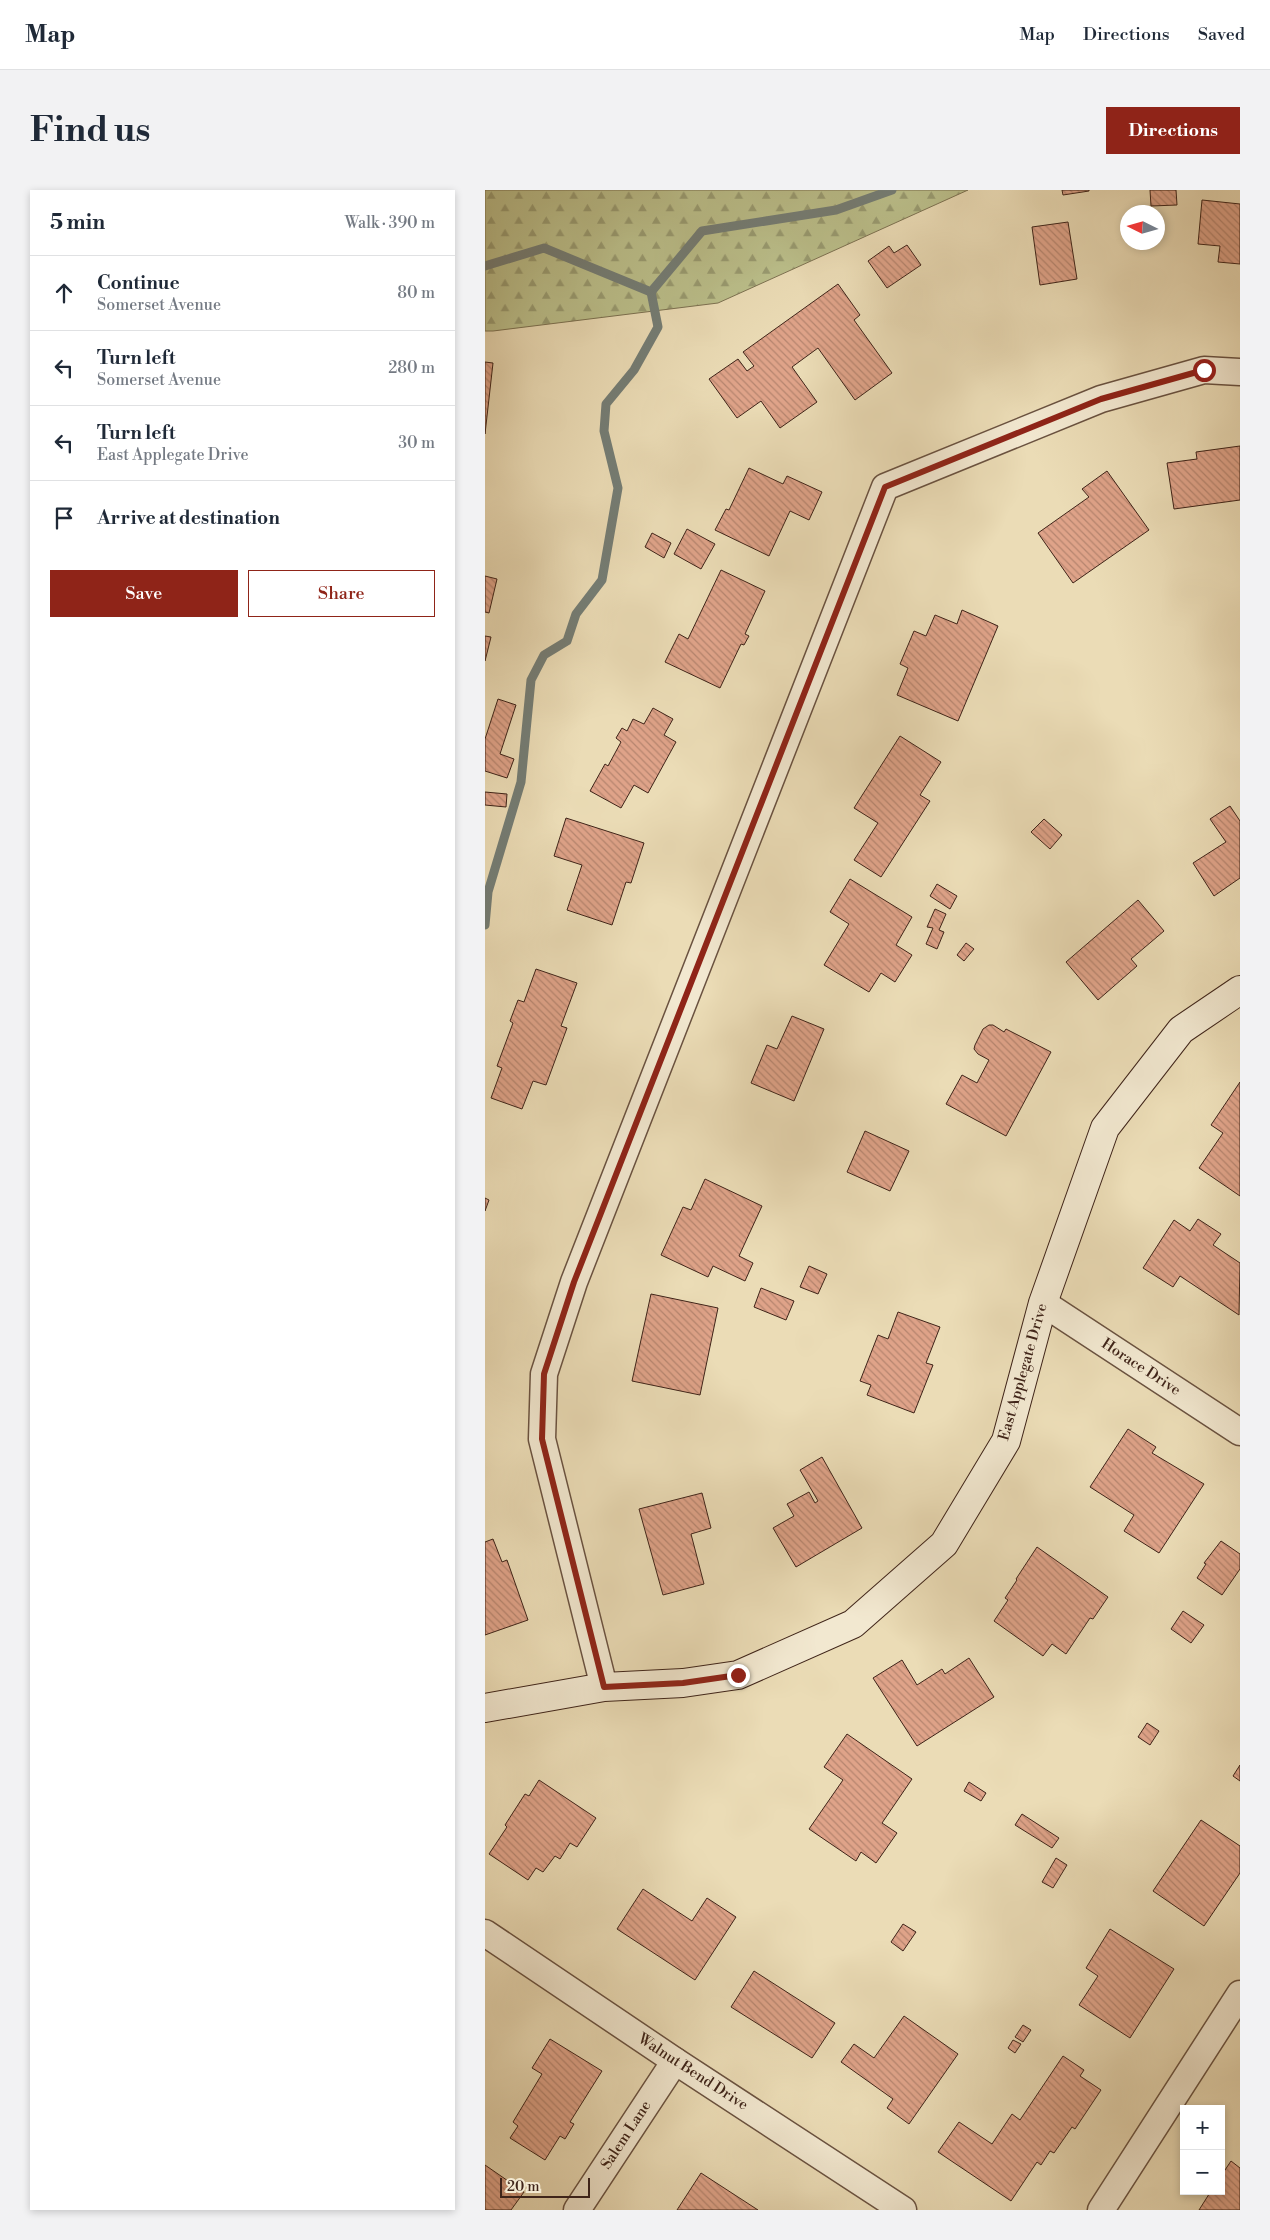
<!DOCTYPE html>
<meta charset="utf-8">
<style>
:root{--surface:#fff;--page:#f2f2f3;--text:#1f2937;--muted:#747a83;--line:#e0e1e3;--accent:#8f2418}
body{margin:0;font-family:"Libre Bodoni",serif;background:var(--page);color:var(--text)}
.controls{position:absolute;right:15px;bottom:15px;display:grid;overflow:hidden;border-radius:0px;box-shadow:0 2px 8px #0003}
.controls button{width:45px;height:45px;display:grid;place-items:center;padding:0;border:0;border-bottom:1px solid var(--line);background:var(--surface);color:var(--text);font:25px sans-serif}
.compass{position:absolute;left:635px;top:15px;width:45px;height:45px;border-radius:50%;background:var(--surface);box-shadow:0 2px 8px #0003;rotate:275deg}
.scale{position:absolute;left:15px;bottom:12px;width:90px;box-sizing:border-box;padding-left:5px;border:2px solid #3f2419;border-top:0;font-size:14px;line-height:18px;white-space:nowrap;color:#3f2419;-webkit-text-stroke:4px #f2e8d0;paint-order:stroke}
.stop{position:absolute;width:15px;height:15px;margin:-11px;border:4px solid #8f2418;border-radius:50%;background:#fff}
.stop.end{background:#8f2418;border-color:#fff;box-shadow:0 1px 5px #0008}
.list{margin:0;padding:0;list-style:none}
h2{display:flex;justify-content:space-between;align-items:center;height:65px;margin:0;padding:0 20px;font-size:21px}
h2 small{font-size:16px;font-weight:400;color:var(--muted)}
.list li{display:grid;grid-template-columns:32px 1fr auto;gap:15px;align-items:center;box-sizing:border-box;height:75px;padding:0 20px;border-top:1px solid var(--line)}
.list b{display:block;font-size:19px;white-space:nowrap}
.list p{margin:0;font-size:16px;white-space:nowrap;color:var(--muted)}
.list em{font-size:16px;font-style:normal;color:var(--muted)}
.actions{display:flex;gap:10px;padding:15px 20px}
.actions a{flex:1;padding:11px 0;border:1px solid var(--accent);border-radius:0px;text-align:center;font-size:18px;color:var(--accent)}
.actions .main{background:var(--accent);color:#fff}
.icon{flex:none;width:28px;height:28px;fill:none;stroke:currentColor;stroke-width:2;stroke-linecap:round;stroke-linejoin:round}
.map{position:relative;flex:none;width:755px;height:2020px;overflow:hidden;border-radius:0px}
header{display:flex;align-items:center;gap:30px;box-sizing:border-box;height:70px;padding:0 25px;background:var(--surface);border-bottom:1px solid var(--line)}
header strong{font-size:24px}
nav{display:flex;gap:28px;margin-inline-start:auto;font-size:18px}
.intro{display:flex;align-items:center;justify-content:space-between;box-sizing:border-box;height:120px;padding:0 30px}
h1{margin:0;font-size:35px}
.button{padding:12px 22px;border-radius:0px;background:var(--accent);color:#fff;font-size:18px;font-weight:700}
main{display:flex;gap:30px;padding:0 30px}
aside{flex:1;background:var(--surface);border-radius:0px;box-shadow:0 2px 8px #0003}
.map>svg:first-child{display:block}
</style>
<header>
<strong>Map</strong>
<nav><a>Map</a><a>Directions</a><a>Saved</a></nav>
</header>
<div class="intro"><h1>Find us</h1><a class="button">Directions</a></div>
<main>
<aside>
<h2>5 min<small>Walk · 390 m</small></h2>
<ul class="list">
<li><svg class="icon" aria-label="ahead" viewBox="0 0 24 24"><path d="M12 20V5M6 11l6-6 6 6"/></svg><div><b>Continue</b><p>Somerset Avenue</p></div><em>80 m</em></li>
<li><svg class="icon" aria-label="left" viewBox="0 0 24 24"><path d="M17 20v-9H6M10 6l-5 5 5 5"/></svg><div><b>Turn left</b><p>Somerset Avenue</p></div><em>280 m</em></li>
<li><svg class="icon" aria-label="left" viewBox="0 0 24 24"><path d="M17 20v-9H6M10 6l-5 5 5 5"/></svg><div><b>Turn left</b><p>East Applegate Drive</p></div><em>30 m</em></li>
<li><svg class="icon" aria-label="arrive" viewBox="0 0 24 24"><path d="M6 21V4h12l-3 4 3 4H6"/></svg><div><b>Arrive at destination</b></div></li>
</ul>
<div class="actions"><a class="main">Save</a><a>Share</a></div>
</aside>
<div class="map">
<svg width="755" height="2020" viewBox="0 0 755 2020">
<defs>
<pattern id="forest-firs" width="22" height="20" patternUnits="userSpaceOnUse" patternTransform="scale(1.25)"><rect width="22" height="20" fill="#bbbf8b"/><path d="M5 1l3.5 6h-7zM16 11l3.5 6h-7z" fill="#999b71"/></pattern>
<pattern id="building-back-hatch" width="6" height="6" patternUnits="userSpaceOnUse" patternTransform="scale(1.25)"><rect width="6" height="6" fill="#dfa389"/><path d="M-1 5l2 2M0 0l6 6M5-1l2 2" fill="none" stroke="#b6856f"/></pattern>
</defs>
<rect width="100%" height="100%" fill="#ebdcb6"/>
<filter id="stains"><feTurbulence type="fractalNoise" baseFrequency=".004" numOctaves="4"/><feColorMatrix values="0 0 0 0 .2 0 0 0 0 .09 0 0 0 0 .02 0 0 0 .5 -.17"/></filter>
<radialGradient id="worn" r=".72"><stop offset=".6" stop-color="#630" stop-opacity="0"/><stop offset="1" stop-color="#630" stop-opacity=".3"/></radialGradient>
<polygon fill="url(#forest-firs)" stroke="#7d7252" points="0,0 483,0 233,113 8,141 0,141"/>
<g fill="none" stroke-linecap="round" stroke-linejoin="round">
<g stroke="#757e76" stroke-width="9">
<polyline points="0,76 59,58 166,102 217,41 351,20 407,0"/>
<polyline points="0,735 3,702 36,592 46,490 59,465 82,451 91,424 117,390 133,298 119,241 121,214 149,180 173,137 166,102"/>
</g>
</g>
<g fill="url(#building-back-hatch)" stroke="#3f2419">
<polygon points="577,0 604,0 604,1 578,5"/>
<polygon points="665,0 691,0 692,15 666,16"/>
<polygon points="717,10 755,14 755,74 733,72 735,56 713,54"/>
<polygon points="583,32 592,89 555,95 547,37"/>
<polygon points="422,55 436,75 402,98 383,71 404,56 409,63"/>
<polygon points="353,94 375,125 369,130 407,183 370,210 333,158 307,177 332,212 295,238 276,211 252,228 224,189 253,169 262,181 269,176 258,162"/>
<polygon points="0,172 8,173 0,244"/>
<polygon points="755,256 755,310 689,319 682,273 712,269 711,262"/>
<polygon points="264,278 298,294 302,286 337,302 324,330 305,321 284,366 230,340 241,319 244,320"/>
<polygon points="622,281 664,340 588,393 553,343 604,307 597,299"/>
<polygon points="202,339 230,354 216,379 189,364"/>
<polygon points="167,343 186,353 179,368 160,357"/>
<polygon points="236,380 280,401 260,444 264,446 259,455 256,454 235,498 180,472 194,444 203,449"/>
<polygon points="0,386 12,389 4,423 0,422"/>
<polygon points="477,420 513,436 473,531 412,505 423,478 415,474 429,441 441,446 450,425 472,434"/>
<polygon points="0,446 6,447 0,471"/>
<polygon points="13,509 31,515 15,564 29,569 22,588 0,581 0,549"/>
<polygon points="168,518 188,529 179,545 191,552 163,603 149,595 136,618 105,601 120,574 123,576 136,552 131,548 137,538 142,541 148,529 159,534"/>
<polygon points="415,546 456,572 435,605 445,611 396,687 369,670 393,633 369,618"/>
<polygon points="0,602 22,604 21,617 0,615"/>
<polygon points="745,616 755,631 755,688 729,706 708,673 741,652 725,629"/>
<polygon points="81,628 159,653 146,693 141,692 127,735 82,720 97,675 69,666"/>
<polygon points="559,629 577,645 565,659 546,642"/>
<polygon points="365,689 427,727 411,755 427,765 410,792 396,783 384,802 339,775 364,734 345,722"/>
<polygon points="452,694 472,706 465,719 445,706"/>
<polygon points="653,710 679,741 646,769 652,776 613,810 581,772"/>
<polygon points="450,719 461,724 454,740 459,742 452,759 441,754 448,738 442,737"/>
<polygon points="481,753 489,759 479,771 472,765"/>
<polygon points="51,779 92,793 76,836 82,838 61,895 48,891 37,919 6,908 17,878 12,876 28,833 25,831 33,810 39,812"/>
<polygon points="307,826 339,839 309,911 266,893 282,855 292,859"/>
<polygon points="504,835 508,835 519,842 521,839 566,862 521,946 461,914 477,885 492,893 504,870 493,864 489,859 490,855 498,839"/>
<polygon points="755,892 755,1006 714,978 738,943 726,935"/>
<polygon points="380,941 424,961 405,1001 362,982"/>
<polygon points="220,989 277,1016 254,1066 268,1073 260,1091 228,1076 223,1087 176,1065 198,1017 206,1020"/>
<polygon points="0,1008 4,1010 0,1021"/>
<polygon points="713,1029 736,1044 728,1055 755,1073 754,1125 695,1086 688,1097 658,1078 689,1030 705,1041"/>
<polygon points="324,1076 342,1084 333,1104 315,1097"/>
<polygon points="276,1098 309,1111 301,1130 269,1117"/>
<polygon points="166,1104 233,1118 215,1205 147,1191"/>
<polygon points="413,1122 455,1137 441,1173 448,1175 429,1223 382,1205 386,1195 375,1191 393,1145 403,1149"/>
<polygon points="643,1239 671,1257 667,1263 719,1294 674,1363 639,1341 649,1325 605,1297"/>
<polygon points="337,1267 377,1338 311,1377 288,1338 309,1326 302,1314 324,1302 330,1313 333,1311 315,1280"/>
<polygon points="217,1303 226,1338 206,1344 219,1394 178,1405 154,1319"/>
<polygon points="8,1349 17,1372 22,1370 43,1430 0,1445 0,1352"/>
<polygon points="736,1351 755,1364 755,1379 737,1405 712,1388 721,1374 719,1373"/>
<polygon points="552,1357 623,1407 608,1429 605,1428 581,1464 567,1454 558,1466 509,1431 523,1410 520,1408 532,1390 531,1389"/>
<polygon points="698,1421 719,1435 706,1453 686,1439"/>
<polygon points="484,1468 509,1507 432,1556 388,1488 417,1470 432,1495 457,1479 460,1484"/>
<polygon points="662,1533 674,1541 665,1555 653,1547"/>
<polygon points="362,1544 427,1589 397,1633 412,1643 391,1673 376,1662 371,1671 324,1639 358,1590 339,1577"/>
<polygon points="755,1575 755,1591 748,1586"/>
<polygon points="54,1590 111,1628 92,1657 85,1653 75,1669 70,1666 58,1682 51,1678 43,1690 4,1664 22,1637 20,1635 40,1604 44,1606"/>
<polygon points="484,1592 501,1603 496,1611 479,1601"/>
<polygon points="537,1624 574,1648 567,1658 530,1635"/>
<polygon points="716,1630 755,1656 755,1683 719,1736 668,1701"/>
<polygon points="571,1668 582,1675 568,1698 557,1692"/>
<polygon points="158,1699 207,1731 222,1708 251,1727 210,1790 132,1739"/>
<polygon points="418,1734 431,1742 418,1761 406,1752"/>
<polygon points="625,1739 689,1779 645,1848 594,1815 613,1786 601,1778"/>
<polygon points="269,1781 350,1833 327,1868 246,1817"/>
<polygon points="419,1826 473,1864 424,1934 402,1918 408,1909 356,1872 369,1854 389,1868"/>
<polygon points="538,1835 546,1840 538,1852 530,1847"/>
<polygon points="65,1849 117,1881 85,1932 89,1934 80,1949 75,1946 60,1970 25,1948 33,1936 28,1932 57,1884 47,1878"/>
<polygon points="528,1850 536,1854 530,1863 523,1858"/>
<polygon points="578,1866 599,1880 595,1886 616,1900 590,1939 587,1937 569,1963 565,1961 556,1975 552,1972 526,2011 453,1962 474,1932 507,1954 527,1924 535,1930"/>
<polygon points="746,1971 755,1978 755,2020 714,2020 726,2001 736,2001 736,1986"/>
<polygon points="0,1975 39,2002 26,2020 0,2020"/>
<polygon points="216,1983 273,2020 192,2020"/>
</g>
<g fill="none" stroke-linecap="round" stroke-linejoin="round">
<defs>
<g id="street">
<polyline points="558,1113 755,1242"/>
<polyline points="119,1497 57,1249 59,1184 89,1092 400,297 616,209 719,180 755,182"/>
<polyline points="0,1743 190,1871 418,2020"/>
<polyline points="92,2020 190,1871"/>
<polyline points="616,2020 755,1804"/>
</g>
<polyline id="secondary" points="0,1518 119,1497 198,1493 253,1485 368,1434 459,1354 521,1251 558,1113 620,938 696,840 755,800"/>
</defs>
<use href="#street" stroke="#6a5240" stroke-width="29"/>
<use href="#secondary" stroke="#3f2419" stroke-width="30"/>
<use href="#street" stroke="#f2e8d0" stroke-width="26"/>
<use href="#secondary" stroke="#f2e8d0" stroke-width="28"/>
</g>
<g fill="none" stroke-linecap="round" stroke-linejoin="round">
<polyline stroke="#8f2418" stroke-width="6" points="253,1485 198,1493 119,1497 57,1249 59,1184 89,1092 400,297 616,209 719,180"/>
</g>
<g text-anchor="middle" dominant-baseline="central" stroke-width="4.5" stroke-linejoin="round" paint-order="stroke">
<g font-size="15" fill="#3f2419" stroke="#f2e8d0">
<text transform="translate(656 1177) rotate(33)">Horace Drive</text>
<text transform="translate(538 1182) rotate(-74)">East Applegate Drive</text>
<text transform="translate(208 1882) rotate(33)">Walnut Bend Drive</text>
<text transform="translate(141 1945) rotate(-57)">Salem Lane</text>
</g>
</g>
<rect width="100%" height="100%" filter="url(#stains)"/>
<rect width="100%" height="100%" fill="url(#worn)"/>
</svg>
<div class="controls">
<button>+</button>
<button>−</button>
</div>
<svg class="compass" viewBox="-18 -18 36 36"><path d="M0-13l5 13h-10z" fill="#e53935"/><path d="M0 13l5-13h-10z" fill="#747a83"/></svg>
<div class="scale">20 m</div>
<div class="stop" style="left:719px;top:180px"></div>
<div class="stop end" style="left:253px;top:1485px"></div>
</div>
</main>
